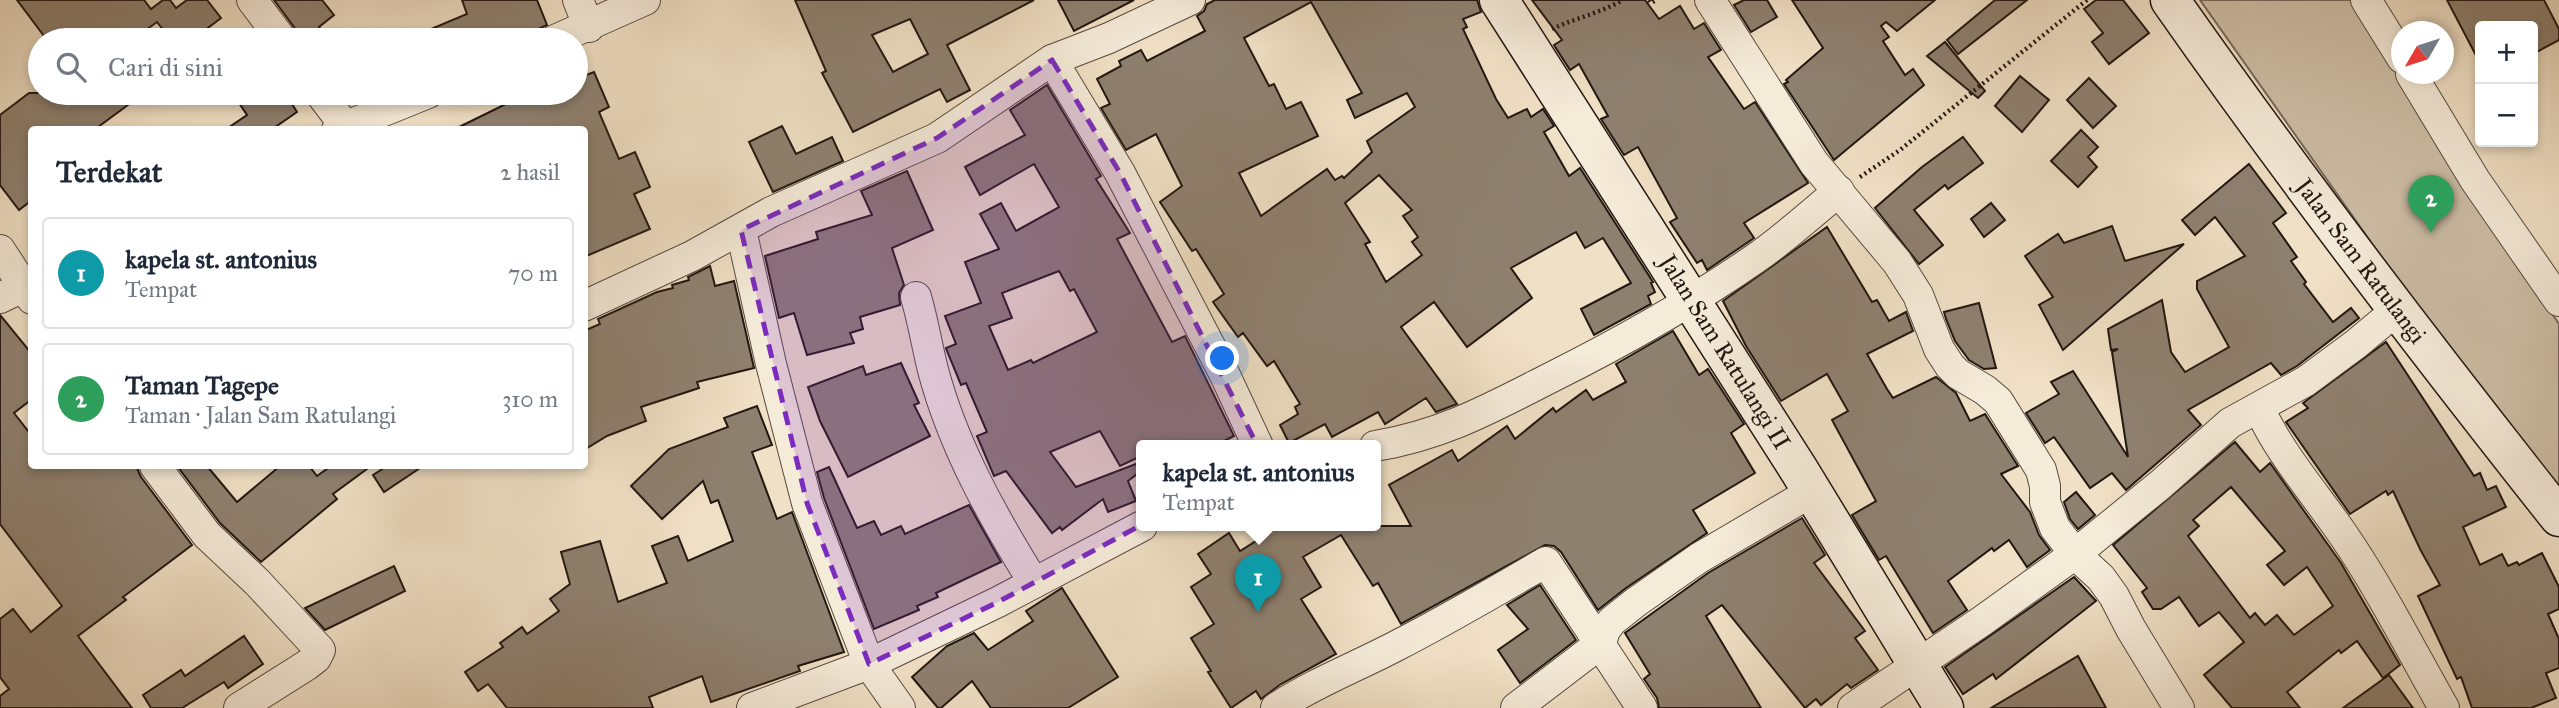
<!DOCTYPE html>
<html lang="id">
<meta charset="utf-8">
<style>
:root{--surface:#fff;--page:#f2f2f3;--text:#1f2937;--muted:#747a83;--line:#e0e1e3;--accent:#b45309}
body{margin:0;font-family:"IM FELL Great Primer",serif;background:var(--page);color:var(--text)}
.controls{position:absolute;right:21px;top:21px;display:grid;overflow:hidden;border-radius:7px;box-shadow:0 4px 10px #0003}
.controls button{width:63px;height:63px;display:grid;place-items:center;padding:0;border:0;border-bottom:2px solid var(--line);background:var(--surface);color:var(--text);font:35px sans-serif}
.compass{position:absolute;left:2391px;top:21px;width:63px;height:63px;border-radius:50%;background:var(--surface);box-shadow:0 4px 10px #0003;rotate:231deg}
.you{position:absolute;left:1223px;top:359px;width:24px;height:24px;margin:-18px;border:5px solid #fff;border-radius:50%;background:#1a73e8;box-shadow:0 0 0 10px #1a73e833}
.badge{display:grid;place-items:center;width:46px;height:46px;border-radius:50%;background:var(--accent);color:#fff;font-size:23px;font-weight:700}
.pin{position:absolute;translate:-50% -58px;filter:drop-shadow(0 2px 4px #0008)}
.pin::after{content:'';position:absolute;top:37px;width:24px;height:21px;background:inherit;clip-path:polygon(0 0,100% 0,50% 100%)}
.popup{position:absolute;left:1136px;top:440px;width:245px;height:91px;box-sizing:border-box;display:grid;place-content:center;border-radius:7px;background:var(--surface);filter:drop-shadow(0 2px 5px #0005);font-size:23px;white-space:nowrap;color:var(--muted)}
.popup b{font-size:26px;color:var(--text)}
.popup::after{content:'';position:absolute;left:50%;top:100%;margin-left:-14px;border:14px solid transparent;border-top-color:var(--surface)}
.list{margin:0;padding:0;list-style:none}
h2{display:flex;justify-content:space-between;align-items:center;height:91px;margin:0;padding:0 28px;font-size:30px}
h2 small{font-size:23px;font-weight:400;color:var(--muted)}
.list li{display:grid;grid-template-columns:46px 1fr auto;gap:21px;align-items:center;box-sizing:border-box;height:112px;margin:0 14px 14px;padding:0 14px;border:2px solid var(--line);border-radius:7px}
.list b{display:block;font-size:26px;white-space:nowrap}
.list p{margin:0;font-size:23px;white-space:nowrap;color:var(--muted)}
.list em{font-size:23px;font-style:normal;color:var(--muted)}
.icon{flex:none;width:38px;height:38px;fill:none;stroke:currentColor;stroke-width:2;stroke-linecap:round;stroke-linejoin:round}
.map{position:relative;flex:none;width:2559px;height:708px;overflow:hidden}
.search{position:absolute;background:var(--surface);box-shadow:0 4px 10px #0003;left:28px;top:28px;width:560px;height:77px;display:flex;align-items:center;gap:18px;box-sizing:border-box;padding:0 24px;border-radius:38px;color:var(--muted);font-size:26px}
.panel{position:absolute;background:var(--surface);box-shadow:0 4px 10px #0003;left:28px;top:126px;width:560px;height:343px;border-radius:7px}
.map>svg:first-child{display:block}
</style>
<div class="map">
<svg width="2559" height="708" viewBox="0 0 2559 708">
<rect width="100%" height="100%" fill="#f0e0c5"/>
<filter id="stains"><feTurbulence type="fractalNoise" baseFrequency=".00286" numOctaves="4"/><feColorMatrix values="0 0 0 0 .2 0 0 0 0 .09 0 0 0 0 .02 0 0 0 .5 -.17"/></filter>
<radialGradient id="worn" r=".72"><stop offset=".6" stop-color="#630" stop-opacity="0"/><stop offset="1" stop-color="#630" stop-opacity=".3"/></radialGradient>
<polygon fill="#cdbea6" stroke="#786a5c" stroke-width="2" points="2200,0 2354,0 2457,173 2559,324 2559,496 2407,293"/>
<g fill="#8e806f" stroke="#231711" stroke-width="2" fill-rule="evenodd">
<polygon points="17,0 144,0 151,9 163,0 170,0 176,8 187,0 207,0 221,18 192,40 171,40 157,22 132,40 47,40"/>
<polygon points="274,0 322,0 334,15 319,27 329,40 299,40 296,30"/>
<polygon points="462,0 537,0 547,25 515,40 405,40 467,14"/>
<path d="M795 0H1034L947 45 970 90 947 102 940 89 853 132 822 73 826 71ZM910 19 928 54 893 72 872 35Z"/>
<polygon points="1058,0 1134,0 1074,31"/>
<path d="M1215 0H1477L1481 12 1463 19 1467 27 1463 29 1496 99 1508 118 1527 109 1531 117 1543 109 1554 126 1544 132 1569 176 1580 168 1653 282 1651 283 1655 292 1648 296 1651 304 1594 335 1581 309 1631 283 1603 238 1585 248 1576 232 1511 268 1532 298 1467 347 1434 302 1401 327 1457 404 1436 412 1426 398 1385 424 1378 412 1332 437 1325 424 1289 443 1280 425 1298 414 1295 407 1300 404 1274 361 1267 366 1243 333 1238 337 1213 302 1224 294 1196 249 1192 251 1160 202 1182 186 1156 134 1126 150 1101 108 1110 104 1097 79 1121 66 1119 61 1141 50 1147 61 1205 31 1197 16 1204 11 1207 4ZM1311 2 1362 93 1347 100 1355 118 1407 93 1415 107 1367 141 1372 152 1344 178 1342 176 1335 180 1327 169 1261 216 1239 173 1318 136 1301 102 1286 109 1274 84 1269 86 1244 38ZM1379 175 1412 210 1403 216 1418 237 1412 242 1422 255 1386 282 1365 244 1370 242 1345 203Z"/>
<polygon points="1532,0 1645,0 1659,19 1680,6 1694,29 1704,23 1721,50 1708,57 1744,109 1755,102 1808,183 1744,223 1754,238 1707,270 1702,260 1697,263 1670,222 1677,218 1638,147 1624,155 1601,119 1608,116 1579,64 1570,70 1554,45 1562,40"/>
<polygon points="1744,0 1767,0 1777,17 1751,32 1734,5"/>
<polygon points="1792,0 1935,0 1897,31 1886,22 1881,26 1889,37 1883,41 1905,75 1913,69 1924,85 1834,160 1784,84 1788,82 1786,80 1823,48"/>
<polygon points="1995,0 2027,0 1958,54 1947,40"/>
<polygon points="2096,0 2123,0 2149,33 2109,64 2092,42 2103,33 2084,9"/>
<polygon points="2447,0 2544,0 2559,29 2559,40 2533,54 2533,26 2480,26 2480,63"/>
<polygon points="1945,42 1985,91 1978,98 1927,56"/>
<polygon points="594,72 609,107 599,112 619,159 635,152 650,187 634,194 650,229 584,257 584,130 453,130 508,103 504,93 576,93 576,79"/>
<polygon points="2020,76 2049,100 2022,132 1995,106"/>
<polygon points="2089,78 2116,106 2093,128 2067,100"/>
<path d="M1047 85 1101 176 1096 179 1130 233 1117 239 1172 342 1185 336 1234 436 1214 446H1141V456L1120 466 1100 431 1050 452 1076 487 1141 462V471L1128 481 1136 501 1108 512 1103 499 1062 530 1060 527 1052 533 1006 471 994 476 977 436 987 432 966 383 961 385 947 351 946 348 956 344 945 316 981 303 965 262 999 249 980 214 1001 203 1016 231 1059 207 1034 164 980 195 965 167 1025 135 1010 110ZM1059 271 1070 291 1074 289 1097 332 1033 363 1031 360 1008 370 989 326 1012 318 1002 293Z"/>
<polygon points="29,93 144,93 94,130 32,130 32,200 19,210 0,185 0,115"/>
<polygon points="248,93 285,93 297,112 271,130 225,130 247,115 237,100"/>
<polygon points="782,126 796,154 832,137 843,161 773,192 749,142"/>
<polygon points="2081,130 2098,147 2088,157 2097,167 2078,187 2051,161"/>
<polygon points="1963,137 1983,163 1948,189 1945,185 1914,210 1943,245 1919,264 1875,208 1922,167"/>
<polygon points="2249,164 2286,213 2273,223 2297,257 2291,261 2306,282 2304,284 2333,322 2351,308 2359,318 2297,366 2281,375 2271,363 2188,410 2201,425 2126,490 2112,473 2090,488 2054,437 2045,443 2026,413 2059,394 2051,382 2073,371 2128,457 2112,352 2118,349 2111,350 2108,329 2162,300 2171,352 2185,372 2229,347 2197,289 2197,281 2245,256 2215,217 2195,235 2182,220"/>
<polygon points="907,171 933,230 892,248 904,285 899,293 900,305 860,317 863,329 850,333 854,343 807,355 794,313 779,318 765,256 818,239 816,232 872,215 861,191"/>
<polygon points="1991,203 2005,220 1984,237 1971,219"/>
<polygon points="2112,226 2125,261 2184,244 2063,350 2039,305 2053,297 2025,256 2058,234 2064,243"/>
<polygon points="1827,227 1872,302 1877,300 1889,321 1906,312 1913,331 1867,354 1887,389 1893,398 1936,377 1956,393 1970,421 1985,414 2018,466 2001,474 2030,512 2039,535 2050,550 2027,567 2009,540 1994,551 1992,548 1948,581 1967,610 1933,633 1886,556 1879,560 1852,515 1876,501 1832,420 1848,411 1827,374 1781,401 1746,346 1723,301"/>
<polygon points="710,266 715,286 734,281 754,368 697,382 699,388 641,407 646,421 607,436 584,450 584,331 600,324 598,319 657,292 673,288 672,285 689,280 688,277"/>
<polygon points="1979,303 1996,368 1984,369 1969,360 1955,341 1946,319 1944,312"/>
<polygon points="0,315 32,354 32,399 14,413 32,436 32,466 136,466 141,477 192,545 123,597 126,600 78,636 132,708 0,708 0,696 9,689 0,677 0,619 13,609 31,632 62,606 0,524"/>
<polygon points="1673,331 1699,375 1708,369 1744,424 1731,433 1755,473 1693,510 1707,533 1626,588 1598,610 1561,552 1554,546 1545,545 1401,624 1378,583 1373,586 1341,535 1303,557 1321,587 1301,599 1336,654 1281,684 1261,699 1256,691 1231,708 1208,672 1211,671 1191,638 1214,624 1191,587 1211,574 1198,554 1229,533 1240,551 1280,526 1411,526 1389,485 1452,450 1458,461 1507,426 1515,439 1553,408 1556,412 1586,390 1593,400 1626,382 1616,364"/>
<polygon points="2386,342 2474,476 2480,473 2487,490 2496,486 2506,507 2463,527 2480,565 2502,554 2508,566 2517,562 2519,565 2542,553 2559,587 2559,609 2548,614 2559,639 2559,668 2546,673 2556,698 2531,708 2472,708 2461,677 2457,679 2418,596 2440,585 2420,549 2393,491 2388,495 2386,491 2350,514 2286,422 2308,408 2303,403"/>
<polygon points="901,363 919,403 914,405 930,436 848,477 820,421 808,387 863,366 866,375"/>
<polygon points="757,406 772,445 752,452 777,519 792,512 844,652 798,666 800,671 711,702 702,676 649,697 653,708 507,708 488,684 478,691 465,672 503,647 500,643 522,627 527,634 559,611 550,599 570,584 561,552 600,541 618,602 667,583 652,546 678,536 688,561 733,541 718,500 711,503 703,481 662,519 631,486 669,449 728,427 724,418"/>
<path d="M2235 442 2260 472 2270 463 2341 563 2400 665 2383 678 2357 641 2341 653 2339 650 2287 692 2300 708H2232L2204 675 2244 642 2219 612 2199 626 2179 597 2161 609H2153L2142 592 2147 588 2113 545ZM2231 487 2285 551 2267 565 2284 585 2307 567 2333 606 2294 635 2277 615 2265 625 2255 613 2250 618 2188 536 2199 526 2193 520Z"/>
<polygon points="180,466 207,466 237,502 280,466 309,466 317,476 331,466 371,466 333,494 337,499 261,562 220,523 178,467"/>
<polygon points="387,466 423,466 384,492 373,475"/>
<polygon points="829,467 857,528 874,521 881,535 901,526 905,534 969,505 1001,562 936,593 938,597 917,606 919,610 874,629 824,498 817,472"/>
<polygon points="2076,492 2095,515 2078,529 2070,519 2064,502"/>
<polygon points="1802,518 1825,555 1814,563 1865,631 1855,638 1878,670 1851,688 1847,684 1821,705 1816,699 1805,708 1722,605 1706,616 1761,708 1659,708 1657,698 1644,679 1650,674 1625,633 1708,573"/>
<polygon points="394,566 405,591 325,630 305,608"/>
<polygon points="2074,577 2096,601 1996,679 1993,674 1963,694 1945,667"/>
<polygon points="1540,585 1576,640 1520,683 1498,650 1528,629 1507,605"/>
<polygon points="1062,588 1118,677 1068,708 991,708 972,681 941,708 938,708 912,677 947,646 974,633 988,650 1033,621 1026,611"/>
<polygon points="244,636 263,664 228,688 224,682 182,708 151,708 143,695 181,670 185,676"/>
<polygon points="2078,656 2106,708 1991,708"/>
<polygon points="2389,675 2413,708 2343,708"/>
</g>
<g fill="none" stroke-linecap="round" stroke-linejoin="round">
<defs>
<g id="street">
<polyline points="252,0 282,40"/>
<polyline points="578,0 589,27"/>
<polyline points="1710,0 1814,163 1897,262 1918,295 1939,349 1950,366 1958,374 1985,390 1998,401 2041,470 2045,486 2045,502 2055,528 2075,554 2101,578 2114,596 2131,629 2179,708"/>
<polyline points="2366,0 2402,58"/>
<polyline points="555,40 645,0"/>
<polyline points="1052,60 1120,173 1224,373 1258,446"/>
<polyline points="2411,74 2475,180 2559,301"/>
<polyline points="320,93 345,126"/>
<polyline points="337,130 428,93"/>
<polyline points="741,230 771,364 807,503 869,664 900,708"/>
<polyline points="0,250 32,299"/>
<path d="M916 297C923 321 927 346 933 370 953 446 993 517 1034 583"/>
<polyline points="0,298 25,286 32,287"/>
<polyline points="584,306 692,256 771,212 937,138 1052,60 1109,38 1190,0"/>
<path d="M2259 408C2280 454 2313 491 2342 533 2380 588 2411 650 2444 708"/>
<path d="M1375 446C1442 435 1489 409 1548 379 1620 343 1690 304 1756 258 1785 238 1812 213 1839 191"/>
<polyline points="155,466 207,535 257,582 320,650 316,658 307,665 239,708"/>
<polyline points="1601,643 1605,630 1612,621 1636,602 1699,558 1813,491"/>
<polyline points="752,708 869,664 998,602 1142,526"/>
<path d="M1276 708C1314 683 1356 667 1396 646 1447 620 1496 591 1546 562L1642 708"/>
<polyline points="1516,708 1601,643"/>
<polyline points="1853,708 1982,621 2075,554 2160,485 2230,423 2306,381 2356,344 2398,309"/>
</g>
<g id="secondary">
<polyline points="1499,0 1799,470 1944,708"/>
<path d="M2170 0C2294 177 2425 348 2559 517"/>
</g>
</defs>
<use href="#street" stroke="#56493e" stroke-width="32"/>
<use href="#secondary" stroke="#231711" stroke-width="41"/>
<g stroke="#231711" stroke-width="4.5" stroke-dasharray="2 3.5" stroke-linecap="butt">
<polyline points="1649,0 1651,3 1656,0"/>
<path d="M1552 29C1576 18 1600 13 1623 0"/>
<polyline points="1860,177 1900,150 2087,0"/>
</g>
<use href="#street" stroke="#f5ebd9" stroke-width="30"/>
<use href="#secondary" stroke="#f5ebd9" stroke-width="38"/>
</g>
<path fill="#7b2cbf" fill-opacity="0.2" stroke="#7b2cbf" stroke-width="5" stroke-dasharray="14 9" stroke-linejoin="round" d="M1052 60 1120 173 1264 459 998 602 869 664 807 503 741 230 937 138Z"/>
<g text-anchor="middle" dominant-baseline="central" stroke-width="5" stroke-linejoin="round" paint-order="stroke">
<g font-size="24" fill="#231711" stroke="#f5ebd9">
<text transform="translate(2361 261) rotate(53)">Jalan Sam Ratulangi</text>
<text transform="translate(1725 352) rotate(58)">Jalan Sam Ratulangi II</text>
</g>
</g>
<rect width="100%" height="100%" filter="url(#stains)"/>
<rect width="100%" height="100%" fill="url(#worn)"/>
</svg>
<div class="controls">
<button>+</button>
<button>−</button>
</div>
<svg class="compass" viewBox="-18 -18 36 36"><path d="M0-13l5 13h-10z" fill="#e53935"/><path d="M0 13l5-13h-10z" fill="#747a83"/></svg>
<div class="you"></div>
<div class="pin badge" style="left:1258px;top:612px;background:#0f9aa8">1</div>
<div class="popup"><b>kapela st. antonius</b>Tempat</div>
<div class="pin badge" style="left:2431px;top:233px;background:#2e9e5b">2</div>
<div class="search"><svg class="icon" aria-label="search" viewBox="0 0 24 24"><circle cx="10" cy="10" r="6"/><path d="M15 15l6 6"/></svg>Cari di sini</div>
<section class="panel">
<h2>Terdekat<small>2 hasil</small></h2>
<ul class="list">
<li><span class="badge" style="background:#0f9aa8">1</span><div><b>kapela st. antonius</b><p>Tempat</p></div><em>70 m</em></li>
<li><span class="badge" style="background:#2e9e5b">2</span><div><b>Taman Tagepe</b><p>Taman · Jalan Sam Ratulangi</p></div><em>310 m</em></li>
</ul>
</section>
</div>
